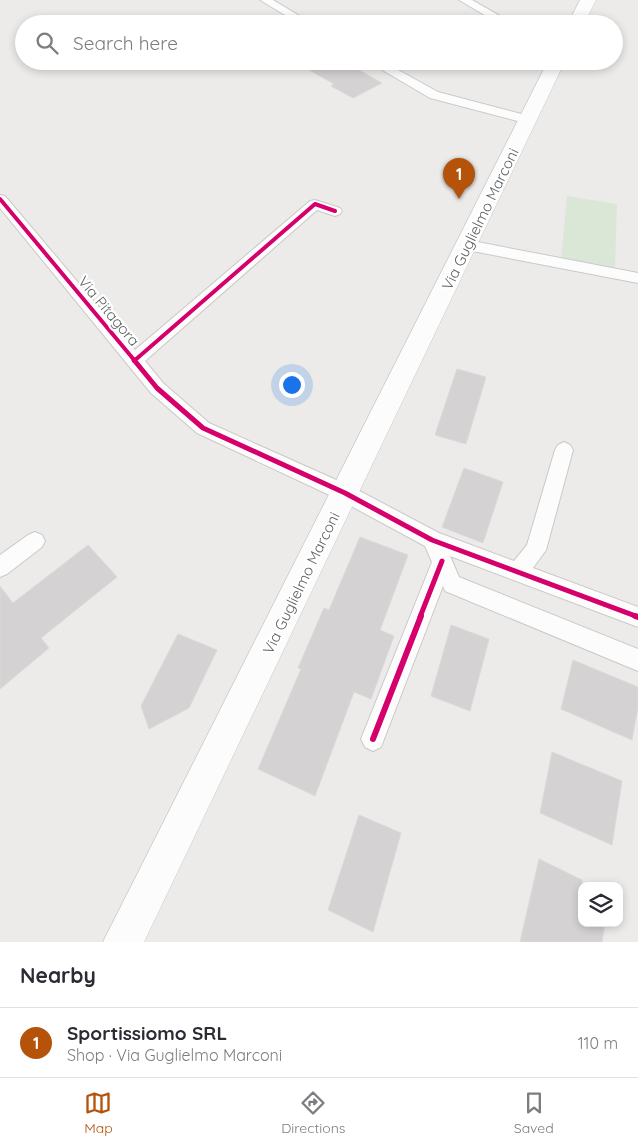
<!DOCTYPE html>
<meta charset="utf-8">
<style>
:root{--surface:#fff;--page:#f7f7f7;--text:#2b2b33;--muted:#7c7c81;--line:#e1e1e2;--accent:#b45309}
body{margin:0;font-family:Quicksand,sans-serif;background:var(--page);color:var(--text)}
.controls{position:absolute;right:15px;bottom:15px;display:grid;overflow:hidden;border-radius:10px;box-shadow:0 2px 8px #0003}
.controls button{width:45px;height:45px;display:grid;place-items:center;padding:0;border:0;border-bottom:1px solid var(--line);background:var(--surface);color:var(--text);font:25px sans-serif}
.you{position:absolute;left:291px;top:384px;width:18px;height:18px;margin:-12px;border:4px solid #fff;border-radius:50%;background:#1a73e8;box-shadow:0 0 0 8px #1a73e833}
.badge{display:grid;place-items:center;width:32px;height:32px;border-radius:50%;background:var(--accent);color:#fff;font-size:16px;font-weight:700}
.pin{position:absolute;translate:-50% -41px;filter:drop-shadow(0 1px 2px #0008)}
.pin::after{content:'';position:absolute;top:26px;width:18px;height:15px;background:inherit;clip-path:polygon(0 0,100% 0,50% 100%)}
.list{margin:0;padding:0;list-style:none}
h2{display:flex;justify-content:space-between;align-items:center;height:65px;margin:0;padding:0 20px;font-size:21px}
h2 small{font-size:16px;font-weight:400;color:var(--muted)}
.list li{display:grid;grid-template-columns:32px 1fr auto;gap:15px;align-items:center;box-sizing:border-box;height:70px;padding:0 20px;border-top:1px solid var(--line)}
.list b{display:block;font-size:19px;white-space:nowrap}
.list p{margin:0;font-size:16px;white-space:nowrap;color:var(--muted)}
.list em{font-size:16px;font-style:normal;color:var(--muted)}
.icon{flex:none;width:28px;height:28px;fill:none;stroke:currentColor;stroke-width:2;stroke-linecap:round;stroke-linejoin:round}
.map{position:relative;flex:none;width:638px;height:942px;overflow:hidden}
.search{position:absolute;background:var(--surface);box-shadow:0 2px 8px #0003;left:15px;right:15px;top:15px;height:55px;display:flex;align-items:center;gap:12px;box-sizing:border-box;padding:0 18px;border-radius:28px;color:var(--muted);font-size:19px}
.sheet{height:135px;background:var(--surface)}
nav{display:flex;justify-content:space-around;align-items:center;box-sizing:border-box;height:70px;border-top:1px solid var(--line);background:var(--surface);font-size:14px;color:var(--muted)}
nav a{display:grid;justify-items:center;gap:2px}
nav .on{color:var(--accent)}
.map>svg:first-child{display:block}
</style>
<div class="map">
<svg width="638" height="942" viewBox="0 0 638 942">
<rect width="100%" height="100%" fill="#edebe9"/>
<polygon fill="#dae7d6" points="567,196 617,204 615,268 561,259"/>
<g fill="#d4d2d2" stroke="#dcdad8">
<polygon points="293,61 343,61 382,83 353,98 331,86 334,84"/>
<polygon points="457,369 486,377 466,444 435,435"/>
<polygon points="464,468 503,482 483,543 442,527"/>
<polygon points="360,537 408,555 380,630 394,636 371,699 354,692 315,796 258,769 301,669 298,668 324,608 329,610"/>
<polygon points="88,545 117,577 41,638 49,648 0,689 0,586 13,603"/>
<polygon points="451,625 489,639 470,711 431,696"/>
<polygon points="178,634 217,650 189,708 149,729 141,706"/>
<polygon points="573,660 638,687 638,707 632,740 561,709"/>
<polygon points="552,752 622,781 612,845 540,813"/>
<polygon points="359,815 401,833 373,932 328,910"/>
<polygon points="539,859 582,880 582,923 605,923 602,942 520,942"/>
</g>
<g fill="none" stroke-linecap="round" stroke-linejoin="round">
<defs>
<g id="minor">
<polygon points="260,0 273,0 313,24 300,24"/>
<polygon points="459,0 472,0 514,24 500,24"/>
<polygon points="367,61 382,61 438,92 533,117 535,120 529,124 430,98"/>
<polygon points="0,195 5,196 135,350 310,201 315,200 340,208 342,211 340,214 335,216 317,210 145,361 163,383 209,423 352,487 439,533 514,561 527,545 555,450 558,445 564,442 570,445 573,450 546,550 533,568 638,607 638,627 450,556 459,577 638,649 638,671 445,591 443,586 381,747 373,751 365,747 361,739 432,562 425,546 338,499 197,433 151,393 0,208"/>
<polygon points="467,240 638,273 638,283 462,249 460,245 462,241"/>
<polygon points="35,532 42,535 45,541 42,547 7,574 0,577 0,555 28,535"/>
</g>
<g id="secondary">
<polygon points="580,0 596,0 584,24 568,24"/>
<polygon points="548,61 565,61 144,942 103,942"/>
</g>
</defs>
<use href="#minor" stroke="#cac9c9" stroke-width="2"/>
<use href="#secondary" stroke="#c7c8c8" stroke-width="1"/>
<use href="#minor" fill="#fcfcfc" fill-rule="evenodd"/>
<use href="#secondary" fill="#fcfcfc" fill-rule="evenodd"/>
<defs>
<g id="cycleway-far2">
<polyline points="0,199 135,361"/>
<polyline points="134,361 315,204 335,211"/>
</g>
<g id="cycleway-far1">
<polyline points="134,360 157,388 203,428 345,493 432,540 638,617"/>
<polyline points="420,617 442,561"/>
</g>
<g id="cycleway">
<polyline points="635,616 638,617"/>
<polyline points="373,739 421,616"/>
</g>
</defs>
<use href="#cycleway-far2" stroke="#fff" stroke-width="6"/>
<use href="#cycleway-far1" stroke="#fff" stroke-width="8"/>
<use href="#cycleway" stroke="#fff" stroke-width="9"/>
<use href="#cycleway-far2" stroke="#d6006c" stroke-width="4"/>
<use href="#cycleway-far1" stroke="#d6006c" stroke-width="5"/>
<use href="#cycleway" stroke="#d6006c" stroke-width="6"/>
</g>
<g text-anchor="middle" dominant-baseline="central" stroke-width="4.5" stroke-linejoin="round" paint-order="stroke">
<g font-size="15" fill="#5f6366" stroke="#fff">
<text transform="translate(480 219) rotate(-64)">Via Guglielmo Marconi</text>
<text transform="translate(109 311) rotate(50)">Via Pitagora</text>
<text transform="translate(301 583) rotate(-64)">Via Guglielmo Marconi</text>
</g>
</g>
</svg>
<div class="controls">
<button><svg class="icon" aria-label="layers" viewBox="0 0 24 24"><path d="M12 4l9 5-9 5-9-5zM3 14l9 5 9-5"/></svg></button>
</div>
<div class="you"></div>
<div class="pin badge" style="left:459px;top:199px">1</div>
<div class="search"><svg class="icon" aria-label="search" viewBox="0 0 24 24"><circle cx="10" cy="10" r="6"/><path d="M15 15l6 6"/></svg>Search here</div>
</div>
<section class="sheet">
<h2>Nearby<small></small></h2>
<ul class="list">
<li><span class="badge">1</span><div><b>Sportissiomo SRL</b><p>Shop · Via Guglielmo Marconi</p></div><em>110 m</em></li>
</ul>
</section>
<nav>
<a class="on"><svg class="icon" aria-label="map" viewBox="0 0 24 24"><path d="M3 6l6-2 6 2 6-2v14l-6 2-6-2-6 2zM9 4v14M15 6v14"/></svg>Map</a>
<a><svg class="icon" aria-label="directions" viewBox="0 0 24 24"><path d="M12 3l9 9-9 9-9-9zM9 14v-3h6M13 9l2 2-2 2"/></svg>Directions</a>
<a><svg class="icon" aria-label="saved" viewBox="0 0 24 24"><path d="M7 4h10v16l-5-4-5 4z"/></svg>Saved</a>
</nav>
